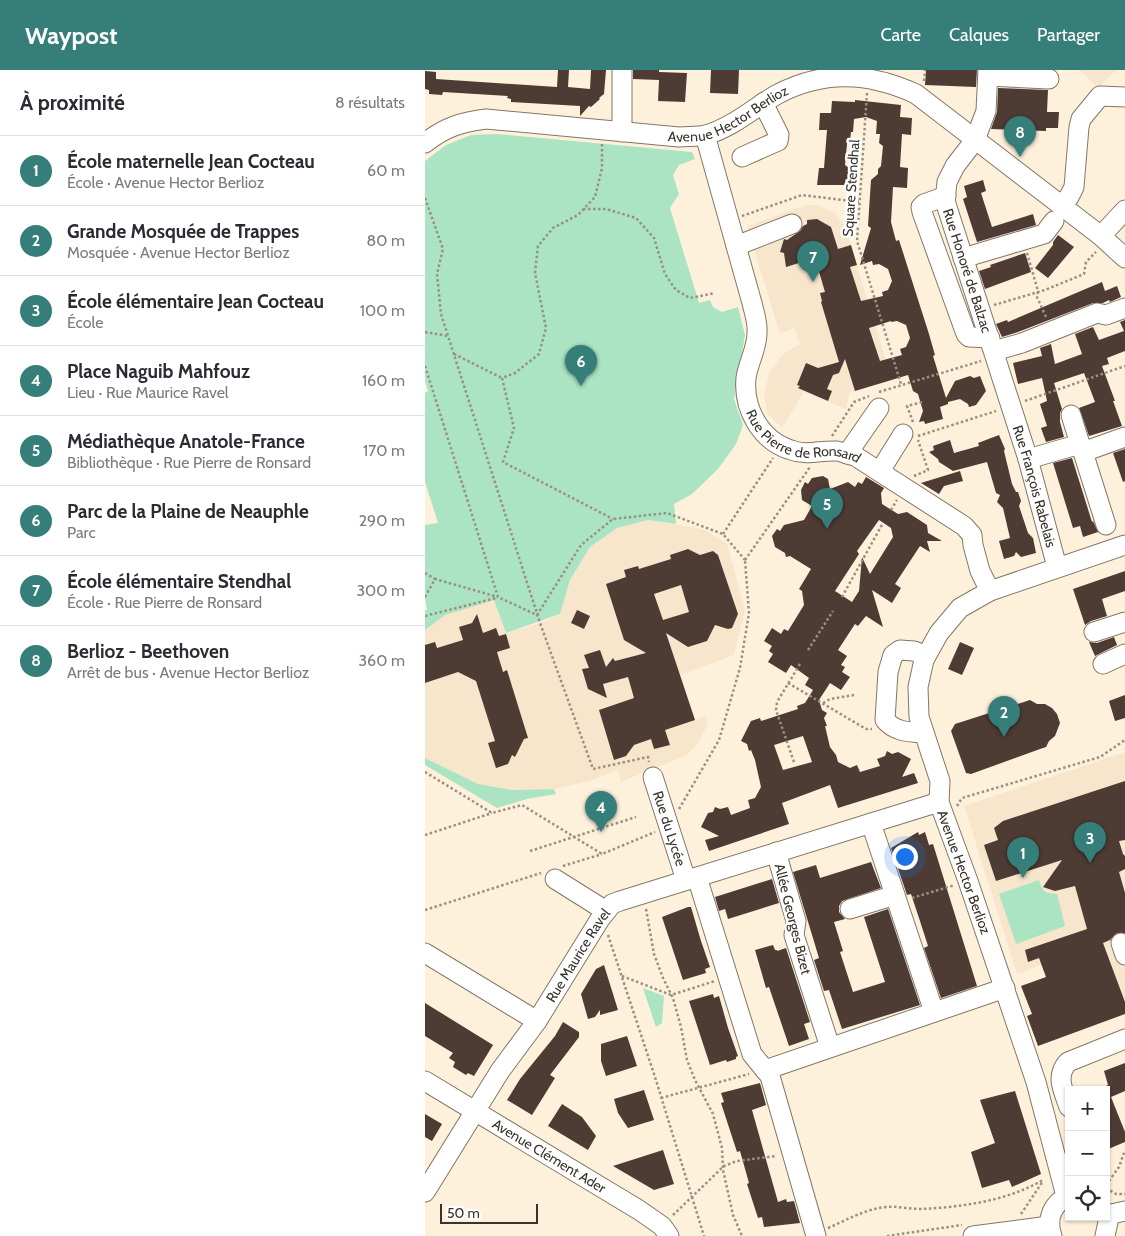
<!DOCTYPE html>
<html lang="fr">
<meta charset="utf-8">
<style>
:root{--surface:#fff;--page:#f2f2f3;--text:#2b2b33;--muted:#7c7c81;--line:#e1e1e2;--accent:#367e79}
body{margin:0;font-family:Cabin,sans-serif;background:var(--page);color:var(--text)}
.controls{position:absolute;right:15px;bottom:15px;display:grid;overflow:hidden;border-radius:0px;box-shadow:0 1px 4px #0004}
.controls button{width:45px;height:45px;display:grid;place-items:center;padding:0;border:0;border-bottom:1px solid var(--line);background:var(--surface);color:var(--text);font:25px sans-serif}
.scale{position:absolute;left:15px;bottom:12px;width:98px;box-sizing:border-box;padding-left:5px;border:2px solid #38332b;border-top:0;font-size:14px;line-height:18px;white-space:nowrap;color:#38332b;-webkit-text-stroke:4px #fff;paint-order:stroke}
.you{position:absolute;left:479px;top:786px;width:18px;height:18px;margin:-12px;border:4px solid #fff;border-radius:50%;background:#1a73e8;box-shadow:0 0 0 8px #1a73e833}
.badge{display:grid;place-items:center;width:32px;height:32px;border-radius:50%;background:var(--accent);color:#fff;font-size:16px;font-weight:700}
.pin{position:absolute;translate:-50% -41px;filter:drop-shadow(0 1px 2px #0008)}
.pin::after{content:'';position:absolute;top:26px;width:18px;height:15px;background:inherit;clip-path:polygon(0 0,100% 0,50% 100%)}
.list{margin:0;padding:0;list-style:none}
h2{display:flex;justify-content:space-between;align-items:center;height:65px;margin:0;padding:0 20px;font-size:21px}
h2 small{font-size:16px;font-weight:400;color:var(--muted)}
.list li{display:grid;grid-template-columns:32px 1fr auto;gap:15px;align-items:center;box-sizing:border-box;height:70px;padding:0 20px;border-top:1px solid var(--line)}
.list b{display:block;font-size:19px;white-space:nowrap}
.list p{margin:0;font-size:16px;white-space:nowrap;color:var(--muted)}
.list em{font-size:16px;font-style:normal;color:var(--muted)}
.icon{flex:none;width:28px;height:28px;fill:none;stroke:currentColor;stroke-width:2;stroke-linecap:round;stroke-linejoin:round}
.map{position:relative;flex:none;width:700px;height:1166px;overflow:hidden}
header{display:flex;align-items:center;gap:30px;box-sizing:border-box;height:70px;padding:0 25px;background:var(--accent);color:#fff}
header strong{font-size:24px}
nav{display:flex;gap:28px;margin-inline-start:auto;font-size:18px}
main{display:flex}
aside{flex:1;background:var(--surface)}
.map>svg:first-child{display:block}
</style>
<header>
<strong>Waypost</strong>
<nav><a>Carte</a><a>Calques</a><a>Partager</a></nav>
</header>
<main>
<aside>
<h2>À proximité<small>8 résultats</small></h2>
<ul class="list">
<li><span class="badge">1</span><div><b>École maternelle Jean Cocteau</b><p>École · Avenue Hector Berlioz</p></div><em>60 m</em></li>
<li><span class="badge">2</span><div><b>Grande Mosquée de Trappes</b><p>Mosquée · Avenue Hector Berlioz</p></div><em>80 m</em></li>
<li><span class="badge">3</span><div><b>École élémentaire Jean Cocteau</b><p>École</p></div><em>100 m</em></li>
<li><span class="badge">4</span><div><b>Place Naguib Mahfouz</b><p>Lieu · Rue Maurice Ravel</p></div><em>160 m</em></li>
<li><span class="badge">5</span><div><b>Médiathèque Anatole-France</b><p>Bibliothèque · Rue Pierre de Ronsard</p></div><em>170 m</em></li>
<li><span class="badge">6</span><div><b>Parc de la Plaine de Neauphle</b><p>Parc</p></div><em>290 m</em></li>
<li><span class="badge">7</span><div><b>École élémentaire Stendhal</b><p>École · Rue Pierre de Ronsard</p></div><em>300 m</em></li>
<li><span class="badge">8</span><div><b>Berlioz - Beethoven</b><p>Arrêt de bus · Avenue Hector Berlioz</p></div><em>360 m</em></li>
</ul>
</aside>
<div class="map">
<svg width="700" height="1166" viewBox="0 0 700 1166">
<rect width="100%" height="100%" fill="#fef1dc"/>
<g fill="#f7e6cb">
<polygon points="655,0 691,0 673,18"/>
<polygon points="381,135 394,135 410,143 420,156 467,310 425,322 421,339 379,322 357,358 342,343 339,324 345,301 358,284 375,274 369,258 355,264 322,156"/>
<polygon points="223,450 277,459 302,473 320,540 309,585 255,605 270,650 281,646 283,654 273,673 262,685 196,712 193,700 165,711 129,719 88,720 53,714 0,688 0,560 19,545 69,529 81,563 115,553 134,545 145,510 165,477 192,458"/>
<polygon points="700,682 700,932 677,873 592,904 539,736"/>
</g>
<g fill="#aae4c2">
<polygon points="72,64 267,82 270,89 254,95 248,105 254,124 245,138 274,233 285,230 288,237 297,242 313,237 320,265 309,329 318,355 311,374 293,399 267,424 249,434 251,454 223,450 192,458 165,477 145,510 135,544 81,563 69,530 20,545 0,560 0,540 2,540 0,528 0,455 13,453 0,412 0,323 3,321 0,311 0,91 21,75 46,65"/>
<polygon points="0,688 53,714 88,720 129,719 131,724 102,729 72,738 0,695"/>
<path d="M614 810C617 821 620 824 632 824L640 856 591 874 574 824Z"/>
<polygon points="218,918 239,926 237,953 231,957"/>
</g>
<g fill="#4e3b34" fill-rule="evenodd">
<polygon points="133,0 144,0 143,17 165,19 166,0 181,0 179,24 174,28 175,29 166,37 164,36 155,46 155,36 86,32 86,29 82,28 83,26 18,22 17,25 4,24 4,20 0,19 0,1 11,2 11,9 132,17"/>
<polygon points="208,0 234,0 234,2 262,3 260,32 233,31 234,10 208,9"/>
<polygon points="286,0 314,0 313,24 285,23"/>
<polygon points="501,0 552,0 551,17 500,15"/>
<polygon points="573,18 623,20 622,42 634,42 633,58 621,58 621,61 566,59 572,42"/>
<path d="M430 30 476 35 475 47 487 48 486 65 477 64 475 97 483 98 482 118 468 117 466 152 471 171 474 170 504 264 510 285 508 286 521 328 530 311 545 306 549 308 555 306 561 321 551 335 544 337 543 334 535 329 523 332V334L515 337 518 349 500 354 499 351 494 352 498 341 493 324 488 321 483 305 430 321 420 289 414 303 408 305 402 319 407 321 403 331 373 318 375 316 372 315 381 293 393 298 414 292 396 232 397 231 395 223 400 222 390 188 361 197 359 183 355 182 359 169 362 170 375 161 378 156 382 154V150L392 149 406 157 413 179 426 175 432 195 425 197 436 231 458 226 457 222 463 220 467 211 463 199 454 194 448 195 447 191 435 195 446 158 443 156 446 110 453 104V99L456 96 458 76 454 73 455 64H451L452 51 441 47 429 49 428 62H426L425 70 422 74 420 95 424 98 423 115H392L394 98H399L402 60H394L395 43H406L407 31 430 32ZM466 251V252L472 251 481 255 485 268 481 277 475 279 477 285 455 291 444 258Z"/>
<polygon points="558,110 561,121 556,123 567,157 608,144 611,155 552,172 538,129 542,127 539,116"/>
<polygon points="633,165 649,177 623,208 610,198 628,175 628,172"/>
<polygon points="600,183 606,202 560,219 554,201 566,197 565,195"/>
<polygon points="677,212 680,221 692,216 696,227 685,232 684,230 678,233 668,233 593,262 577,267 571,254 582,250 583,252"/>
<polygon points="700,250 700,281 682,288 684,294 677,296 690,331 688,331 697,356 664,366 654,338 670,332 659,303 629,313 637,339 635,343 635,352 639,367 621,372 616,358 622,356 615,334 622,331 617,308 593,314 588,293 617,286 615,278 626,274 630,294 657,284 650,264 668,257 674,270 699,261 695,252"/>
<polygon points="574,365 580,379 579,381 587,414 591,422 593,422 596,431 594,436 603,463 608,468 611,483 596,487 591,482 589,486 579,489 574,471 585,468 578,438 572,432 575,425 571,423 562,392 528,401 514,392 513,389 504,382 509,380 508,376 525,370 529,383 554,376 553,373"/>
<polygon points="700,379 700,411 698,412 688,383"/>
<polygon points="647,388 667,452 668,451 673,462 658,467 655,456 648,458 628,393"/>
<polygon points="535,401 538,411 519,416 514,424 496,413"/>
<path d="M398 406 403 409 405 419 423 412 430 417 433 412 437 414 441 407 459 418 456 423 457 434 473 444 482 442 502 455 503 463 517 471H502L505 482 495 476 470 514 476 518 467 533 447 520 458 557 441 546 433 556 430 554 413 580 422 586 416 595 420 597 417 602 425 607 416 620 405 613 394 630 397 640 402 643 399 648 402 656H400L405 677 411 685 413 692 425 698 432 695 435 702 455 696 452 689 460 686 462 681 467 684 473 682 486 689 477 707 489 703 493 713 413 738 405 715 357 733 364 754 284 781 280 770 294 766 276 757 283 743 288 742 290 737 295 739 303 737 306 745 325 738 323 730 330 728 336 717 330 690 326 680 324 681 322 674 316 671 326 651 335 648 336 651 373 639 372 636 380 633 388 620 380 615 384 608 366 595 361 603 343 592 348 584 344 581 347 576 339 571 347 558 356 564 359 559 363 561 379 535 377 521 374 519 386 499 365 486 361 487 360 483 350 477 347 466 352 459 355 461 359 455 379 450 387 436 377 430 376 420 380 412 383 414 387 408ZM454 450 466 458 468 467 445 504 437 487 434 521 427 532 410 521 434 484 432 481ZM378 666 387 692 358 700 349 675Z"/>
<path d="M263 479 275 485 288 481 293 485 313 544 307 558 303 559 290 555 282 571 263 577 241 563 270 650 240 660 245 675 229 679 226 669 209 675 201 686 189 690 174 640 209 628 203 607 178 614 182 628 163 619 157 599 164 598 159 585 175 580 181 597 188 588 190 591 221 583 199 570 181 514 201 507 199 500 213 496 214 499 246 489 245 485ZM256 515 264 542 238 550 229 524Z"/>
<polygon points="700,501 700,521 677,529 682,546 666,551 660,555 648,519"/>
<polygon points="152,540 165,546 159,559 146,553"/>
<polygon points="52,544 58,563 71,558 74,566 81,564 85,578 72,582 78,602 82,600 103,668 99,669 90,687 87,685 83,694 71,698 63,673 70,671 51,611 33,602 0,613 0,575 10,572 12,578 38,570 34,557 47,553"/>
<polygon points="689,567 692,575 670,586 664,572 672,573"/>
<polygon points="535,572 549,578 537,605 523,599"/>
<polygon points="700,625 700,648 690,651 684,631"/>
<polygon points="605,630 612,634 620,634 627,638 632,644 635,653 630,666 624,671 621,677 615,679 546,704 541,703 526,661 530,654"/>
<polygon points="700,711 700,770 694,771 698,784 700,786 700,799 694,802 700,823 700,863 692,863 685,870 678,873 700,932 700,944 613,976 602,946 607,944 596,916 621,907 614,888 603,892 600,880 662,859 650,816 630,821 618,817 637,790 571,811 559,775 573,770 569,758 578,751"/>
<polygon points="493,762 494,765 500,762 504,775 508,774 552,916 516,928 499,878 503,876 494,848 486,824 482,825 466,778"/>
<polygon points="446,792 456,818 417,831 414,836 414,842 420,849 409,852 418,881 415,882 428,922 460,912 439,847 463,839 495,935 417,959 404,920 399,921 389,890 394,888 368,802 391,795 395,808"/>
<polygon points="347,809 354,833 303,849 300,839 294,841 290,827"/>
<polygon points="263,837 266,837 276,871 285,897 280,899 281,903 258,910 237,847"/>
<polygon points="348,875 350,880 352,880 352,881 361,878 385,952 379,954 384,969 364,976 344,917 341,918 330,880"/>
<polygon points="179,895 193,940 175,945 175,940 170,947 163,949 156,924 171,899"/>
<polygon points="288,924 289,928 294,926 303,958 313,986 311,987 311,989 302,992 301,990 285,995 264,931"/>
<polygon points="0,933 68,975 49,1006 43,1003 41,1005 28,997 30,992 24,988 28,983 0,966"/>
<polygon points="138,952 154,962 154,967 125,1005 130,1008 107,1045 82,1030 95,1009 130,966"/>
<polygon points="202,966 212,996 181,1006 176,991 176,974"/>
<polygon points="700,993 700,1021 686,1027 700,1062 700,1072 681,1080 681,1016 683,1015 679,1001"/>
<polygon points="335,1013 341,1035 327,1040 353,1132 361,1129 362,1132 369,1131 375,1153 339,1157 337,1147 333,1148 322,1114 324,1113 315,1081 312,1082 296,1033 299,1032 296,1023"/>
<polygon points="219,1020 229,1050 203,1058 193,1043 189,1029"/>
<polygon points="590,1021 616,1104 587,1117 584,1110 557,1118 546,1082 570,1073 555,1030"/>
<polygon points="137,1034 157,1047 171,1066 163,1080 123,1056"/>
<polygon points="0,1044 17,1054 7,1071 0,1067"/>
<polygon points="238,1080 249,1114 229,1120 188,1096"/>
</g>
<g fill="none" stroke-linecap="round" stroke-linejoin="round">
<defs>
<g id="minor">
<path id="s1" d="M563 0 561 41 550 70 530 96 522 112 520 131 603 389 632 497"/>
<polyline points="563,6 624,9"/>
<polyline points="197,62 197,0"/>
<path id="s2" d="M280 65 327 233C329 242 333 253 332 263 332 279 323 293 321 308 318 339 336 371 366 380 382 386 396 380 412 381 418 382 424 385 430 386L539 456 547 465 548 475 555 501 565 521"/>
<path id="s3" d="M0 73C20 57 37 52 61 49L254 67C262 66 273 67 281 65 306 58 329 38 351 25 398 0 443 2 491 24L676 166 700 188"/>
<polyline points="317,87 353,71 354,65 338,33"/>
<polyline points="521,126 499,134 496,137 497,142 541,264 544,267 565,268"/>
<polyline points="636,135 644,127 649,117 654,57 656,49 675,26 700,27"/>
<polyline points="676,166 700,140"/>
<polyline points="311,176 367,154"/>
<polyline points="538,188 619,164 629,151"/>
<polyline points="569,281 597,273 672,243 681,245 700,238"/>
<polyline points="646,345 655,374"/>
<polyline points="658,382 681,455"/>
<polyline points="422,384 454,338"/>
<polyline points="603,389 655,374 658,382 700,367"/>
<polyline points="455,401 478,364"/>
<polyline points="669,562 700,552"/>
<polyline points="678,594 700,584"/>
<path d="M499 663C484 662 470 662 460 650L463 602 468 585 475 580 489 581 501 586"/>
<path id="s4" d="M228 707 261 810"/>
<polyline points="446,753 509,942"/>
<polyline points="351,782 371,851 369,865 404,974"/>
<polyline points="272,807 327,984 345,1006 391,1166"/>
<polyline points="130,809 181,841"/>
<polyline points="425,839 470,825"/>
<polyline points="696,873 700,885"/>
<polyline points="0,883 112,951"/>
<polyline points="340,1000 580,918"/>
<path id="s5" d="M0 1011 214 1140 237 1156 244 1166"/>
<path d="M644 1037C638 1020 630 1006 643 992L700 969"/>
<path id="s6" d="M0 1122 75 1001 112 951 175 849 187 834 195 831 514 732"/>
<polyline points="641,1126 611,1012 543,811 514,732 515,711 494,647 493,617 499,590 514,563 535,538 565,521 700,475"/>
<polyline points="682,1145 700,1141"/>
<polyline points="548,1166 624,1156"/>
<path d="M627 1166C621 1149 627 1133 644 1126"/>
<polyline points="680,1166 683,1152 681,1143"/>
</g>
</defs>
<use href="#minor" stroke="#827765" stroke-width="21"/>
<g stroke="#999082" stroke-width="2.5" stroke-dasharray="2.5 2.5" stroke-linecap="butt">
<polyline points="499,11 500,0"/>
<polyline points="442,23 432,171 476,314"/>
<polyline points="177,74 177,98 170,127 153,145 128,158 113,176 110,203 121,258 114,284 90,303 77,308 89,358 78,392 188,449"/>
<polyline points="0,128 18,179 12,204 16,244 115,553 168,699 223,687 224,692"/>
<polyline points="158,139 181,139 211,148 229,168 240,204 251,220 265,228 290,223"/>
<polyline points="317,146 377,125 434,132"/>
<polyline points="602,183 613,221 612,227 621,247"/>
<polyline points="569,235 620,220 659,204 661,192 671,182"/>
<polyline points="0,262 23,266"/>
<polyline points="29,284 77,308"/>
<polyline points="0,296 73,527 112,545 156,475 188,449 242,443 298,464 320,490"/>
<polyline points="454,322 556,291"/>
<polyline points="600,331 700,296"/>
<polyline points="488,352 482,336 498,332"/>
<polyline points="407,366 429,332 444,326"/>
<polyline points="493,366 571,341"/>
<polyline points="489,406 503,400 493,370"/>
<polyline points="466,440 472,430"/>
<polyline points="298,464 348,388"/>
<polyline points="320,490 385,397"/>
<polyline points="0,503 10,509"/>
<polyline points="0,527 10,509 73,527"/>
<polyline points="417,527 458,453"/>
<polyline points="0,546 71,528"/>
<polyline points="383,580 408,541"/>
<polyline points="363,613 441,659 447,659"/>
<polyline points="398,633 405,629 429,625"/>
<polyline points="369,692 351,640 352,632 375,594"/>
<polyline points="0,702 67,743 97,735 177,784 230,762"/>
<polyline points="532,736 537,728 675,687 700,670"/>
<polyline points="254,739 294,670 315,598 324,543 320,490"/>
<polyline points="0,765 67,743"/>
<polyline points="105,781 211,747"/>
<polyline points="138,796 177,784"/>
<polyline points="487,828 530,815"/>
<polyline points="221,839 229,884 238,908 248,928 256,957 262,990 270,1010 288,1044 297,1078 298,1100 308,1145 317,1166"/>
<polyline points="0,840 116,803"/>
<polyline points="183,865 230,1007 279,1166"/>
<polyline points="197,906 246,925 290,911"/>
<polyline points="236,1028 324,1004"/>
<polyline points="681,1115 694,1097 700,1080"/>
<polyline points="681,1118 691,1124 700,1124"/>
<polyline points="596,1144 618,1111"/>
<polyline points="248,1145 299,1096 312,1091 351,1086"/>
<path d="M403 1158C422 1150 440 1139 461 1137 472 1136 484 1139 496 1139 537 1137 582 1131 618 1110"/>
<polyline points="462,1166 537,1155"/>
</g>
<use href="#minor" stroke="#fff" stroke-width="19"/>
</g>
<g text-anchor="middle" dominant-baseline="central" stroke-width="5" stroke-linejoin="round" paint-order="stroke">
<g font-size="14" fill="#38332b" stroke="#fff">
<text stroke="none"><textPath href="#s3" startOffset="315">Avenue Hector Berlioz</textPath></text>
<text transform="translate(426 118) rotate(-86)">Square Stendhal</text>
<text stroke="none"><textPath href="#s1" startOffset="215">Rue Honoré de Balzac</textPath></text>
<text stroke="none"><textPath href="#s2" startOffset="349">Rue Pierre de Ronsard</textPath></text>
<text stroke="none"><textPath href="#s1" startOffset="441">Rue François Rabelais</textPath></text>
<text stroke="none"><textPath href="#s4" startOffset="54">Rue du Lycée</textPath></text>
<text transform="translate(539 802) rotate(70)">Avenue Hector Berlioz</text>
<text transform="translate(368 849) rotate(76)">Allée Georges Bizet</text>
<text stroke="none"><textPath href="#s6" startOffset="282">Rue Maurice Ravel</textPath></text>
<text stroke="none"><textPath href="#s5" startOffset="145">Avenue Clément Ader</textPath></text>
</g>
</g>
</svg>
<div class="controls">
<button>+</button>
<button>−</button>
<button><svg class="icon" aria-label="locate" viewBox="0 0 24 24"><circle cx="12" cy="12" r="6"/><path d="M12 2v4M12 18v4M2 12h4M18 12h4"/></svg></button>
</div>
<div class="scale">50 m</div>
<div class="you"></div>
<div class="pin badge" style="left:598px;top:808px">1</div>
<div class="pin badge" style="left:579px;top:667px">2</div>
<div class="pin badge" style="left:665px;top:793px">3</div>
<div class="pin badge" style="left:176px;top:762px">4</div>
<div class="pin badge" style="left:402px;top:459px">5</div>
<div class="pin badge" style="left:156px;top:316px">6</div>
<div class="pin badge" style="left:388px;top:212px">7</div>
<div class="pin badge" style="left:595px;top:87px">8</div>
</div>
</main>
